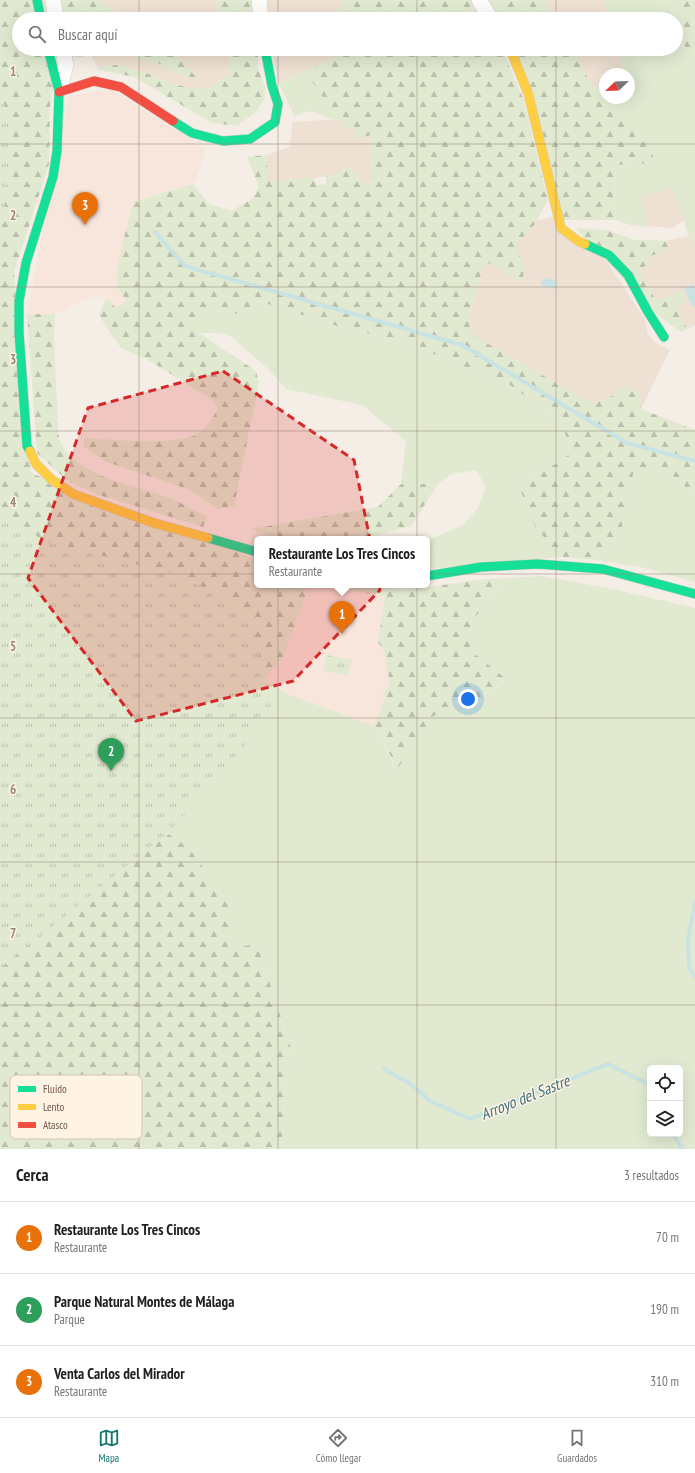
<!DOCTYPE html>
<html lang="es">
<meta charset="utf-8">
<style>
:root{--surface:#fff;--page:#f6f6f6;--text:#202124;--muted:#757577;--line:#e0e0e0;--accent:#0f766e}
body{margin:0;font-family:"PT Sans Narrow",sans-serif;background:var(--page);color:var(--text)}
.controls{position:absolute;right:12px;bottom:12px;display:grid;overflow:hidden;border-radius:6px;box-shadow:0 4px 16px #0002}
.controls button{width:36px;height:36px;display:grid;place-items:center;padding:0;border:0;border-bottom:1px solid var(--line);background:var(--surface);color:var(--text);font:20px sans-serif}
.compass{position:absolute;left:599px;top:68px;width:36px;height:36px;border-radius:50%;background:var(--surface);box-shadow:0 4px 16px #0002;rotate:247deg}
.you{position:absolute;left:468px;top:699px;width:14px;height:14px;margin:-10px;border:3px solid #fff;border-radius:50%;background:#1a73e8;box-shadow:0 0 0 6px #1a73e833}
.badge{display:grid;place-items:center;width:26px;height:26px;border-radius:50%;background:var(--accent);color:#fff;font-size:13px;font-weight:700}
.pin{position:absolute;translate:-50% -33px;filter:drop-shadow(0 1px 2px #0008)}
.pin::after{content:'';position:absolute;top:21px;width:14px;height:12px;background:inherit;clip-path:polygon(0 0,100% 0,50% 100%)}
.popup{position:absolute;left:254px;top:536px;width:176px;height:52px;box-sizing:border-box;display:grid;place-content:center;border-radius:6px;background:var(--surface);filter:drop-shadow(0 1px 3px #0005);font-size:13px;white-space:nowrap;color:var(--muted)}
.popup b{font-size:15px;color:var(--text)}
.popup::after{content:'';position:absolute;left:50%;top:100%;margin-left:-8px;border:8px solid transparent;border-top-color:var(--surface)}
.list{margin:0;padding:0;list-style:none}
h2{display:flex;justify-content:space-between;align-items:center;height:52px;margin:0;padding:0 16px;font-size:17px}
h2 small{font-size:13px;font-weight:400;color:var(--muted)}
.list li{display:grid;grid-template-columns:26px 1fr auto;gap:12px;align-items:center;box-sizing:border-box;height:72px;padding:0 16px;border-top:1px solid var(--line)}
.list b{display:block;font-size:15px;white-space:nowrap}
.list p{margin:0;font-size:13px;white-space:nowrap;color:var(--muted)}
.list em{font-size:13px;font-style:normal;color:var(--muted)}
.icon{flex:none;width:22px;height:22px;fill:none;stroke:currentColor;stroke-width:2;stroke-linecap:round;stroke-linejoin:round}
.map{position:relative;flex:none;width:695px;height:1149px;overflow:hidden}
.search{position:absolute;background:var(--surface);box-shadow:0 4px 16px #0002;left:12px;right:12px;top:12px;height:44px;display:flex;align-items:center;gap:10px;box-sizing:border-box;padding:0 14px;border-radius:22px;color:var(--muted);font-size:15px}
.sheet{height:268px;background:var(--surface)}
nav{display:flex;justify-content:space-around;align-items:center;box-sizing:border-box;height:56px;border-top:1px solid var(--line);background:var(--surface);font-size:11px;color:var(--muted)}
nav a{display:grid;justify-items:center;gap:2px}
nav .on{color:var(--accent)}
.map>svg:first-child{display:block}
</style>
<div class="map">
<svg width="695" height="1149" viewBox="0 0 695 1149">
<defs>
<pattern id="forest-firs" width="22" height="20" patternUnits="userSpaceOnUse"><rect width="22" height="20" fill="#e1ead1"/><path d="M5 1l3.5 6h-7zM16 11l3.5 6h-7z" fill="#bbc0ac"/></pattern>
<pattern id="park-tufts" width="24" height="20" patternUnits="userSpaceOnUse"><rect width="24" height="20" fill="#e1ead1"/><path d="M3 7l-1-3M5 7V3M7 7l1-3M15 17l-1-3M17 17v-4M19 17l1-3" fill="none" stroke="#bbc0ac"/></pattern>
</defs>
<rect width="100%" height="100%" fill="#f5eee6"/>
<g fill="#eee1d3">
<polygon points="100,0 214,0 222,14 224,19 134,19 115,11"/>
<polygon points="266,0 341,0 341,7 337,8 337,19 268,19"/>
<polygon points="545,0 604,0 609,19 556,19"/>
<polygon points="173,49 231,49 227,74 210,88 190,88 169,83 144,72 116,65 98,69 91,55 99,54 127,55 158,63 187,78 196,78 177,57"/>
<polygon points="271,49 338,49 339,56 279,83"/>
<polygon points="572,49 618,49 624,73 605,74 605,83 593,88"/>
<polygon points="365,118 371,135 370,192 326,176 314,178 284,179 284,181 267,181 267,155 289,147 291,135 292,122"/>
<polygon points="661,162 685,221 679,223 673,228 631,225 616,220"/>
<polygon points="552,217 603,256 645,319 648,335 656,343 670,350 641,409 591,403 476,337 469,325 469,316 485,260 489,230"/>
<polygon points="606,230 633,240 665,241 691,236 695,246 695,325 681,332 659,316"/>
</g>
<g fill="#f8e5dc">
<polygon points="112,89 195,142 206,151 201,167 193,184 134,202 118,287 126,301 116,308 106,298 95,296 77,303 55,314 27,314 69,96"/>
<polygon points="306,585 334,585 354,591 385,596 378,642 384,650 390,683 383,694 386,697 374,726 285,693 274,684 261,682 284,657 305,597"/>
</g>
<g fill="#e1ead1" fill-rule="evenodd">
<path d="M604 0H683L684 43 695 82V246C691 237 684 230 685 221L671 187 641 198 649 227 631 225 616 220 614 165 653 163 593 88 605 83V98H629V74H623L624 73 618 49H676V19H609Z"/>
<polygon points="305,71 339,119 332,120 311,111 294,116 279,83"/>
<polygon points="682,290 686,301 681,304 677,309 661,299"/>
<polygon points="259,301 333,325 404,342 510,385 562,423 571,453 554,465 517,482 561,557 427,569 427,540 462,526 478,508 486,487 476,470 451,474 438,484 401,484 406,441 362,405 286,389 270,371 232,337 220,333 199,333 199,319 213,309 243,315"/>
<polygon points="635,469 671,474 695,495 695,582 640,567 596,560 621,535 625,498"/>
<path d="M541 576 613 589 695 608V1149H287L282 1137 290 1045 257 944 230 949V910L159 828 261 682 274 684 285 693 374 726 391 758 395 771 433 716 477 700 506 680 474 653 471 622 507 578ZM650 1068H680V1134H650Z"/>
</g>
<g fill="url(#forest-firs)">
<polygon points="0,0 48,0 52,19 19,19 19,49 58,49 50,106 49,164 14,272 31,473 257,560 257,585 306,585 305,597 284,657 261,682 159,828 188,847 214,882 230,910 230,948 257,944 290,1045 282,1137 287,1149 0,1149"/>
<polygon points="58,0 100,0 115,11 134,19 62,19"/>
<polygon points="214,0 252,0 255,19 224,19 222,14"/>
<polygon points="341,0 471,0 483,19 337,19 337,8 341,7"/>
<polygon points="486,0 545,0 556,19 498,19"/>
<polygon points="683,0 695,0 695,82 684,43"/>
<polygon points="68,49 173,49 177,57 197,78 187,78 158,63 127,55 99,54 70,58"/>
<polygon points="231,49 258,49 258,69 265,86 265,98 256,112 237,126 212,123 134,77 95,69 116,65 144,72 169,83 190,88 210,88 227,74"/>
<path d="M338 49H502L523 98 548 200 534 225 515 246 525 266 522 283 485 261 469 315V325L476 337 591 403 612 396 626 385 639 394 641 409 695 430V500V495L671 474 635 469 625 498 621 535 596 560 561 557 536 528 517 482 554 465 571 453 562 423 510 385 404 342 333 325 259 301 243 315 213 309 199 319V333L256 371 259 383 234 506 218 509 188 489 107 462 84 447V438C111 439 176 447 197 434 207 428 213 419 218 408L213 400 179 379 148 360 121 348 112 336 99 315 106 298 116 308 126 301C124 297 120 292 118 288 113 274 129 218 134 202L193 184 209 204 232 211 253 198 259 186 247 157 267 155V181H284V179L314 178 317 185 326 184V176L339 173 348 165 370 191 371 135 354 139 355 129H345L305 71 338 56Z"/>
<polygon points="516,49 572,49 593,88 652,141 653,163 614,165 616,220 563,220"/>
<path d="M575 228 606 230 635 240 665 241 669 249 648 257 650 263 640 269 654 297C674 302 678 312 687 329L681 332 659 316Z"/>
<path d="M27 314H55L54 338 58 426C58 431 58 436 60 441 77 480 142 485 177 501 187 506 197 512 207 517L203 527 96 494 68 481 37 453Z"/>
<polygon points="401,484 438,484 411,526 369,537 368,539 276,539 251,529 378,507"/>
<polygon points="507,578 471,622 474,653 506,679 477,700 433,716 395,772 392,758 374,726 386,697 383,694 390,683 384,650 378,642 385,596 354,591 334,585 361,585 406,590 486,579"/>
</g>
<g fill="url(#park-tufts)">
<polygon points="0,84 12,144 0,245"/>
<polygon points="0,507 43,541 172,573 223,596 251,621 273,713 172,829 0,969"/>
<polygon points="327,655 352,660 348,676 324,670"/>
</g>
<g fill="#c9e2e3">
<polygon points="543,278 556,281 555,289 541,285"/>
<polygon points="693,284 695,289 695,306 692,307 684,288"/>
</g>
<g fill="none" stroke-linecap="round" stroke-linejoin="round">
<g stroke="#c9e2e3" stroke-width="4">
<polyline points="155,232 185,266 462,345 627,443 695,461"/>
<polyline points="695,902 688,939 689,968 695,977"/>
<polyline points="384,1069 412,1085 430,1101 470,1119 608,1064 650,1085"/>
<polyline points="673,1134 683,1149"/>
</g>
<defs>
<g id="street">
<polyline points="53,0 56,19"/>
<polyline points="259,0 261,19"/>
<polyline points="479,0 491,19"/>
<polyline points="60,89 66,65 63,49"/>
</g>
<g id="fast">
<polyline points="37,0 41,19"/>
<polyline points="173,121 192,133 223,141 250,139 275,122 278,104 272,86 265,49"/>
<polyline points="585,244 609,255 628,275 648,312 664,337"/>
<polyline points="30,451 27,446 19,332 19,301 26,263 53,177 57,151 59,92 48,49"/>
<polyline points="208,538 257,552"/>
<polyline points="427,576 481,567 538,564 603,569 695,594"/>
</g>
<g id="slow">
<polyline points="510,49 528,93 561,228 578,241 585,244"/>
<polyline points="30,451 36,464 51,479 73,494 154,523 208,538"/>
</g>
<polyline id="jam" points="59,92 94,81 121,87 173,121"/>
</defs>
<use href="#street" stroke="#d6cbc4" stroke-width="16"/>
<use href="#fast" stroke="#d5cbc3" stroke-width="10"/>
<use href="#slow" stroke="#d5cbc3" stroke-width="10"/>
<use href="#jam" stroke="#d5cbc3" stroke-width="10"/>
<use href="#street" stroke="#fefcfb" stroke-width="15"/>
<use href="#fast" stroke="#16e098" stroke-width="9"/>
<use href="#slow" stroke="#ffcf43" stroke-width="9"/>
<use href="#jam" stroke="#f24e42" stroke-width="9"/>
</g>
<path fill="#d62828" fill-opacity="0.2" stroke="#d62828" stroke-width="3" stroke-dasharray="8 5" stroke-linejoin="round" d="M223 371 354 460 380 590 293 681 136 721 28 578 88 408Z"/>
<path fill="none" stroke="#9a867a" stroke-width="1" stroke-opacity="0.55" d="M139 0V19M278 0V19M417 0V19M556 0V19M139 49V1149M278 49V1149M417 49V1149M556 49V1149M0 144H695M0 287H695M0 431H695M0 574H695M0 718H695M0 862H695M0 1005H695"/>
<g text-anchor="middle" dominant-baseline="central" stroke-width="3" stroke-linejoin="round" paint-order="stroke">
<g font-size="16" font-style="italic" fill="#41737b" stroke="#fef3e5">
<text transform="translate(525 1097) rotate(-22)">Arroyo del Sastre</text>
</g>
</g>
<rect x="10" y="1075" width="132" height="64" rx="6" fill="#fef3e5" stroke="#d3c4b6" stroke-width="1"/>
<rect x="18" y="1086" width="18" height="6" fill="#16e098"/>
<rect x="18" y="1104" width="18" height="6" fill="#ffcf43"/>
<rect x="18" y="1122" width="18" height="6" fill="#f24e42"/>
<g font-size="11" fill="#705549">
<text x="43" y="1093">Fluido</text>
<text x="43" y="1111">Lento</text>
<text x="43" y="1129">Atasco</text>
</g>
<g font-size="13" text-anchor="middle" font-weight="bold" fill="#9a867a" stroke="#fef3e5" stroke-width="3" stroke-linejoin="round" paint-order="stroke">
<text x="13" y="76">1</text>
<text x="13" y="220">2</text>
<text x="13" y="364">3</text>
<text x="13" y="507">4</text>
<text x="13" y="651">5</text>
<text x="13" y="794">6</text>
<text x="13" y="938">7</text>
</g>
</svg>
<div class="controls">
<button><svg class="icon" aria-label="locate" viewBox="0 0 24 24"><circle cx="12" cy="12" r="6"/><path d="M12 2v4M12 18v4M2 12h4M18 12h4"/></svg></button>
<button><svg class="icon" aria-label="layers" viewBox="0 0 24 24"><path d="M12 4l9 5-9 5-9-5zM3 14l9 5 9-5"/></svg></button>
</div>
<svg class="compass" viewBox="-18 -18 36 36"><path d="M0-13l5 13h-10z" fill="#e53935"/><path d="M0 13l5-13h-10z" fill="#757577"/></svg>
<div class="you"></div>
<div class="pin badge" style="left:342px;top:634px;background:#e8710a">1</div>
<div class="popup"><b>Restaurante Los Tres Cincos</b>Restaurante</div>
<div class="pin badge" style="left:111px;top:771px;background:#2e9e5b">2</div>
<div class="pin badge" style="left:85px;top:225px;background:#e8710a">3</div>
<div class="search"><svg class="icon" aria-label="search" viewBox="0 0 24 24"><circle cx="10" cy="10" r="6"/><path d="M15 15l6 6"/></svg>Buscar aquí</div>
</div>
<section class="sheet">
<h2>Cerca<small>3 resultados</small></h2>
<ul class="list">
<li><span class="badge" style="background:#e8710a">1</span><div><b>Restaurante Los Tres Cincos</b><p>Restaurante</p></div><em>70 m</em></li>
<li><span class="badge" style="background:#2e9e5b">2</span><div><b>Parque Natural Montes de Málaga</b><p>Parque</p></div><em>190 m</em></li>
<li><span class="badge" style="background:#e8710a">3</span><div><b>Venta Carlos del Mirador</b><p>Restaurante</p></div><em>310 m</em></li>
</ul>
</section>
<nav>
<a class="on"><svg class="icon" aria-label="map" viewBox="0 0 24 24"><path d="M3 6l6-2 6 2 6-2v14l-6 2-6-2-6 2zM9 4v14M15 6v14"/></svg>Mapa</a>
<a><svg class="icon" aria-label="directions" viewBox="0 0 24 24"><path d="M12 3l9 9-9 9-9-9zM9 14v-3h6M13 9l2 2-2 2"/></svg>Cómo llegar</a>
<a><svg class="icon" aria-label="saved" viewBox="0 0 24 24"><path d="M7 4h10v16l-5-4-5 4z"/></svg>Guardados</a>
</nav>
